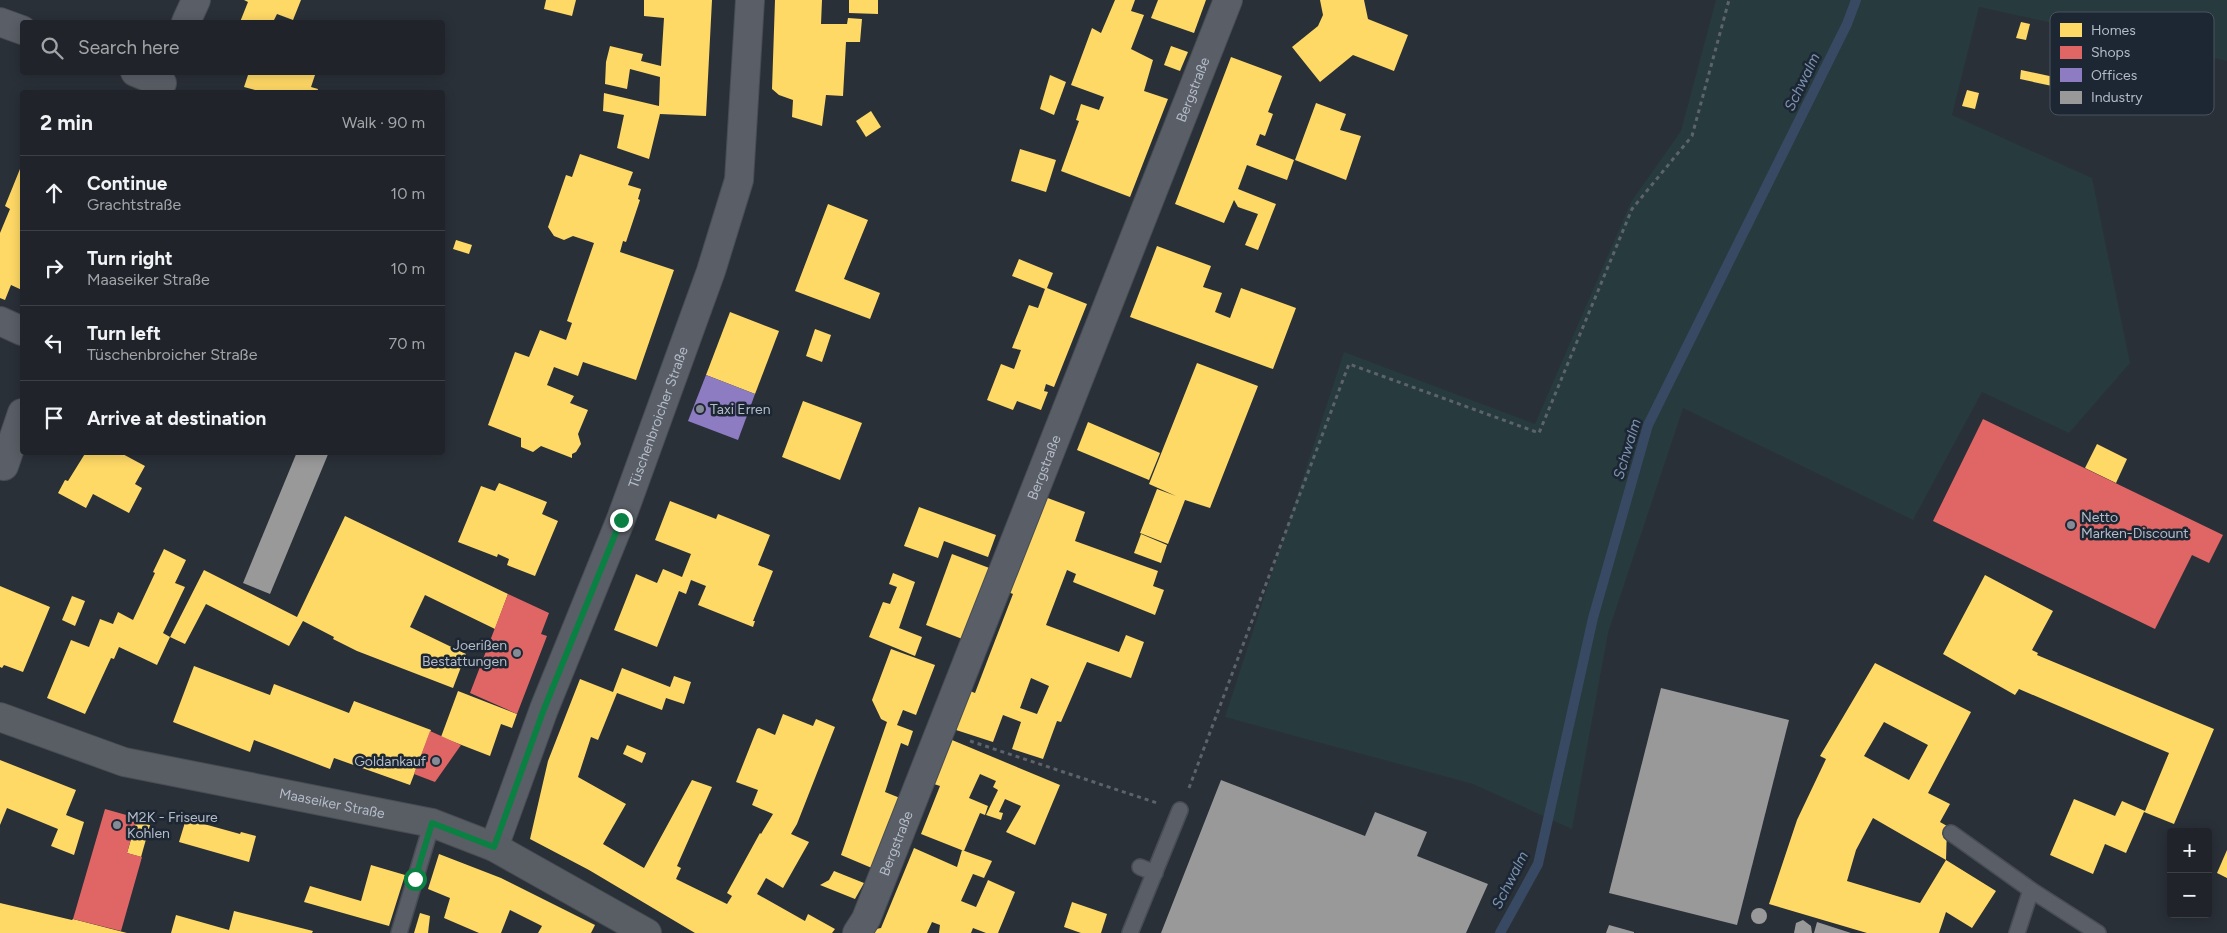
<!DOCTYPE html>
<meta charset="utf-8">
<style>
:root{--surface:#20242a;--page:#2d3036;--text:#f1f3f6;--muted:#a2a4a8;--line:#3d4147}
body{margin:0;font-family:Figtree,sans-serif;background:var(--page);color:var(--text)}
.controls{position:absolute;right:15px;bottom:15px;display:grid;overflow:hidden;border-radius:5px;box-shadow:0 2px 12px #0003}
.controls button{width:45px;height:45px;display:grid;place-items:center;padding:0;border:0;border-bottom:1px solid var(--line);background:var(--surface);color:var(--text);font:25px sans-serif}
.stop{position:absolute;width:15px;height:15px;margin:-11px;border:4px solid #0b8043;border-radius:50%;background:#fff}
.stop.end{background:#0b8043;border-color:#fff;box-shadow:0 1px 5px #0008}
.list{margin:0;padding:0;list-style:none}
h2{display:flex;justify-content:space-between;align-items:center;height:65px;margin:0;padding:0 20px;font-size:21px}
h2 small{font-size:16px;font-weight:400;color:var(--muted)}
.list li{display:grid;grid-template-columns:32px 1fr auto;gap:15px;align-items:center;box-sizing:border-box;height:75px;padding:0 20px;border-top:1px solid var(--line)}
.list b{display:block;font-size:19px;white-space:nowrap}
.list p{margin:0;font-size:16px;white-space:nowrap;color:var(--muted)}
.list em{font-size:16px;font-style:normal;color:var(--muted)}
.icon{flex:none;width:28px;height:28px;fill:none;stroke:currentColor;stroke-width:2;stroke-linecap:round;stroke-linejoin:round}
.map{position:relative;flex:none;width:2227px;height:933px;overflow:hidden}
.search{position:absolute;background:var(--surface);box-shadow:0 2px 12px #0003;left:20px;top:20px;width:425px;height:55px;display:flex;align-items:center;gap:12px;box-sizing:border-box;padding:0 18px;border-radius:5px;color:var(--muted);font-size:19px}
.panel{position:absolute;background:var(--surface);box-shadow:0 2px 12px #0003;left:20px;top:90px;width:425px;height:365px;border-radius:5px}
.map>svg:first-child{display:block}
</style>
<div class="map">
<svg width="2227" height="933" viewBox="0 0 2227 933">
<rect width="100%" height="100%" fill="#2a3038"/>
<polygon fill="#273a3e" points="1716,0 2227,0 2227,61 1979,7 1952,115 2092,178 2130,363 2069,433 1982,392 1913,520 1683,408 1608,633 1572,829 1473,784 1225,717 1344,352 1535,424 1631,202 1681,131"/>
<g fill="#ffd966" fill-rule="evenodd">
<polygon points="244,0 301,0 293,20 277,14 273,22 240,22 248,2"/>
<polygon points="546,0 576,0 572,16 544,9"/>
<polygon points="644,0 712,0 706,116 660,114 649,159 617,148 624,115 603,111 604,93 659,106 660,77 630,69 627,89 605,84 606,62 610,46 643,54 641,61 661,66 664,18 644,16"/>
<polygon points="775,0 822,0 821,24 847,24 848,18 862,19 860,42 846,42 843,96 826,95 822,126 792,117 793,100 779,95 772,89"/>
<polygon points="849,0 878,0 878,14 849,13"/>
<polygon points="1115,0 1135,0 1131,11 1144,15 1131,49 1153,60 1144,91 1168,99 1130,197 1061,171 1079,121 1076,120 1081,104 1099,110 1104,97 1071,85 1092,28 1101,33"/>
<polygon points="1158,0 1206,0 1194,33 1151,18"/>
<polygon points="1320,0 1364,0 1368,19 1408,35 1394,71 1353,55 1320,82 1292,47 1318,26 1323,15"/>
<polygon points="2021,22 2030,24 2026,40 2016,38"/>
<polygon points="1171,46 1188,52 1180,71 1164,65"/>
<polygon points="1231,57 1282,76 1268,112 1273,114 1265,136 1260,134 1256,145 1294,160 1287,180 1247,165 1238,189 1276,204 1258,250 1245,245 1258,214 1238,207 1234,200 1224,223 1175,204"/>
<polygon points="2021,70 2054,77 2052,86 2020,79"/>
<polygon points="249,72 316,72 311,87 318,89 317,92 263,92 244,87"/>
<polygon points="1050,75 1066,82 1054,115 1040,109"/>
<polygon points="1967,90 1979,93 1975,109 1962,106"/>
<polygon points="1316,103 1346,114 1340,130 1361,136 1346,180 1295,160"/>
<polygon points="871,111 881,127 866,137 856,121"/>
<polygon points="1020,149 1056,160 1046,192 1011,181"/>
<polygon points="580,154 633,172 628,185 641,189 638,199 640,200 626,242 623,241 620,252 674,270 636,380 583,362 578,376 554,367 547,385 574,396 570,403 588,410 578,434 581,444 576,452 572,454 572,458 541,446 533,452 521,447 521,438 488,425 515,352 529,357 540,330 566,340 572,323 567,321 594,243 573,236 564,240 554,236 548,227 566,175 572,177"/>
<polygon points="22,164 22,290 11,285 5,300 0,298 0,233 10,209 5,206"/>
<polygon points="828,204 868,220 844,279 880,293 870,319 795,291"/>
<polygon points="456,240 472,245 469,254 453,249"/>
<polygon points="1157,246 1211,266 1203,287 1222,293 1215,312 1230,318 1241,288 1296,308 1273,369 1130,317"/>
<polygon points="1019,259 1053,273 1047,288 1087,304 1054,387 1046,384 1044,391 1048,392 1041,410 1017,401 1013,410 987,400 1001,364 1014,369 1021,350 1012,348 1029,305 1038,308 1045,289 1012,276"/>
<polygon points="730,312 779,331 755,394 706,375"/>
<polygon points="815,329 831,335 822,362 806,356"/>
<polygon points="1197,363 1258,386 1210,508 1185,500 1168,544 1140,533 1157,489 1176,496 1149,484"/>
<polygon points="803,401 862,423 840,480 782,457"/>
<polygon points="1088,422 1160,453 1149,480 1077,450"/>
<polygon points="2097,444 2127,459 2116,483 2085,468"/>
<polygon points="86,452 119,452 145,466 135,484 142,488 129,513 93,494 86,508 58,493 65,480 68,481"/>
<polygon points="499,483 547,502 542,514 558,521 535,576 507,565 509,559 498,554 497,557 458,542 481,486 495,491"/>
<path d="M1045 497 1085 512 1075 541 1158 571 1153 586 1164 590 1155 615 1073 582 1076 574 1067 570 1046 625 1119 652 1126 635 1144 642 1131 678 1087 662 1061 722 1057 721 1043 759 1012 749 1021 722 1003 715 993 742 956 730 970 691 975 693 991 651 1013 594 1008 592ZM1031 678 1049 686 1037 714 1020 708Z"/>
<polygon points="670,501 716,519 718,514 770,535 758,565 773,571 753,621 755,621 753,627 698,605 706,586 691,580 686,594 679,591 657,647 614,630 636,574 657,583 663,569 682,577 691,554 655,540"/>
<polygon points="919,507 996,535 988,557 944,541 938,558 904,546"/>
<polygon points="345,516 508,594 495,629 425,595 410,627 466,654 453,688 357,651 333,639 334,637 303,621 289,646 206,604 185,644 170,637 204,570 297,617"/>
<polygon points="1141,534 1167,545 1161,563 1134,553"/>
<polygon points="164,549 186,560 175,583 185,587 163,633 170,637 157,665 119,647 114,659 111,658 85,714 47,698 71,640 89,647 100,619 113,624 118,612 133,620 155,573 153,572"/>
<polygon points="952,554 992,569 965,640 926,625"/>
<polygon points="893,573 915,582 899,628 922,637 915,656 869,637 883,602 890,604 897,587 889,584"/>
<polygon points="1985,575 2053,611 2032,650 2038,653 2037,655 2214,729 2174,824 2144,812 2126,853 2105,844 2093,874 2050,855 2074,799 2115,816 2122,801 2145,811 2169,753 2019,689 2015,695 1943,654"/>
<polygon points="0,586 50,607 23,672 4,665 2,668 0,667"/>
<polygon points="72,596 85,601 75,626 62,620"/>
<polygon points="891,649 935,665 916,715 903,710 897,725 913,731 908,746 901,743 885,792 905,800 879,871 841,855 887,722 881,719 872,700"/>
<path d="M1875 663 1971 712 1928 793 1950 804 1940 822 1947 826 1946 860 1873 818 1856 850 1847 881 1920 903 1946 860 1996 891 1972 928 1946 912 1939 933H1867L1769 904 1797 820 1826 759 1820 756ZM1884 722 1928 745 1909 780 1864 756Z"/>
<polygon points="194,666 270,695 274,684 349,713 354,701 431,730 410,785 334,758 330,769 254,740 250,752 173,722"/>
<polygon points="622,668 670,687 674,676 691,682 684,704 666,698 662,710 617,693 598,740 591,737 578,777 626,804 603,844 644,868 692,780 712,787 677,866 681,868 676,879 727,904 732,896 727,893 760,833 761,834 773,814 752,805 758,790 736,782 757,729 759,728 775,735 783,714 813,726 816,719 835,727 797,824 791,834 809,842 783,888 766,878 757,894 805,921 808,914 835,929 832,933 695,933 589,870 530,839 548,761 580,679 613,692"/>
<polygon points="458,691 517,714 512,728 501,724 490,756 441,737"/>
<polygon points="952,740 1060,785 1035,845 1006,832 1021,806 1005,799 999,812 1003,813 1001,820 986,815 998,790 993,787 996,781 980,774 969,798 988,806 985,815 980,813 964,851 921,834 940,786 934,784"/>
<polygon points="627,745 646,753 642,763 623,754"/>
<polygon points="0,760 76,790 66,815 84,822 74,855 51,846 58,829 7,808 0,825"/>
<polygon points="186,819 240,834 241,832 256,836 249,862 179,842"/>
<polygon points="136,822 150,825 141,857 127,853"/>
<polygon points="914,848 957,867 962,850 992,861 984,878 973,874 961,901 976,907 988,880 1015,892 998,933 986,933 973,928 971,933 939,933 940,925 932,922 927,933 870,933 871,930 881,928"/>
<polygon points="2227,850 2227,878 2217,873"/>
<polygon points="439,854 501,878 595,925 591,933 538,933 542,926 510,910 501,933 479,933 444,918 450,898 428,889"/>
<polygon points="371,865 405,875 389,926 304,902 310,886 361,901"/>
<polygon points="834,871 864,883 855,899 820,885 829,880"/>
<polygon points="1072,902 1107,914 1101,933 1081,933 1064,927"/>
<polygon points="0,903 72,920 73,919 127,933 0,933"/>
<polygon points="234,911 313,931 312,933 171,933 176,915 229,930"/>
<polygon points="420,913 430,916 428,933 414,933"/>
</g>
<g fill="#e06666">
<polygon points="1983,419 2223,535 2209,563 2192,555 2155,629 1933,521"/>
<polygon points="508,594 549,613 541,634 547,636 517,714 470,693"/>
<polygon points="430,731 461,745 435,782 414,774"/>
<polygon points="105,809 137,818 127,853 142,857 121,931 73,919"/>
</g>
<polygon fill="#8e7cc3" points="706,375 755,394 738,440 688,421"/>
<g fill="#999">
<polygon points="297,452 329,452 270,594 243,583"/>
<polygon points="1661,688 1789,720 1737,925 1609,893"/>
<polygon points="1221,780 1365,836 1375,812 1427,832 1417,856 1488,884 1466,933 1161,933"/>
<circle cx="1759" cy="916" r="8"/>
<polygon points="1803,920 1811,926 1812,933 1794,933 1796,923"/>
<polygon points="1817,922 1851,933 1814,933"/>
<polygon points="1609,925 1634,932 1634,933 1606,933"/>
</g>
<g fill="none" stroke-linecap="round" stroke-linejoin="round">
<polyline stroke="#384963" stroke-width="10" points="1500,933 1538,864 1593,618 1648,425 1847,24 1856,0"/>
<defs>
<g id="lane">
<polyline points="1951,833 2031,890 2098,933"/>
<polyline points="1140,867 1155,873"/>
<polyline points="399,933 432,823"/>
<polyline points="1130,933 1180,810"/>
<polyline points="2017,933 2031,890"/>
</g>
<g id="street">
<polyline points="0,22 22,30"/>
<polyline points="186,22 196,0"/>
<polyline points="135,72 162,83"/>
<polyline points="0,321 22,331"/>
<polyline points="4,466 22,413"/>
<path id="s1" d="M494 847 544 709 621 519 711 271 739 180 750 0"/>
<path id="s2" d="M857 933 866 919 1228 0"/>
</g>
<g id="secondary">
<path id="s3" d="M0 717 124 762 432 823 494 847 647 933"/>
</g>
</defs>
<use href="#lane" stroke="#484c53" stroke-width="18"/>
<use href="#street" stroke="#484c53" stroke-width="30"/>
<use href="#secondary" stroke="#484c53" stroke-width="30"/>
<g stroke="#5d636a" stroke-width="3" stroke-dasharray="4 4" stroke-linecap="butt">
<polyline points="970,741 1157,803"/>
<polyline points="1189,788 1349,364 1539,433 1632,209 1692,136 1729,0"/>
</g>
<use href="#lane" stroke="#5a5e66" stroke-width="15"/>
<use href="#street" stroke="#5a5e66" stroke-width="28"/>
<use href="#secondary" stroke="#595d64" stroke-width="28"/>
</g>
<g fill="none" stroke-linecap="round" stroke-linejoin="round">
<polyline stroke="#0b8043" stroke-width="6" points="415,879 432,823 494,847 544,709 621,520"/>
</g>
<g fill="#848b96" stroke="#1d2633" stroke-width="2">
<circle cx="700" cy="409" r="5"/>
<circle cx="2071" cy="525" r="5"/>
<circle cx="517" cy="653" r="5"/>
<circle cx="436" cy="761" r="5"/>
<circle cx="117" cy="825" r="5"/>
</g>
<g text-anchor="middle" dominant-baseline="central" stroke-width="5" stroke-linejoin="round" paint-order="stroke">
<g font-size="14" fill="#b4bcc9" stroke="#1d2633">
<text stroke="none"><textPath href="#s2" startOffset="908">Bergstraße</textPath></text>
<text stroke="none"><textPath href="#s1" startOffset="460">Tüschenbroicher Straße</textPath></text>
<text stroke="none"><textPath href="#s2" startOffset="502">Bergstraße</textPath></text>
<text stroke="none"><textPath href="#s3" startOffset="344">Maaseiker Straße</textPath></text>
<text stroke="none"><textPath href="#s2" startOffset="98">Bergstraße</textPath></text>
</g>
<g font-size="14" fill="#b4bcc9" stroke="#1d2633" text-anchor="start">
<text x="710" y="409">Taxi Erren</text>
<text x="2081" y="517">Netto<tspan x="2081" dy="16">Marken-Discount</tspan></text>
<text x="507" y="645" text-anchor="end">Joerißen<tspan x="507" dy="16">Bestattungen</tspan></text>
<text x="426" y="761" text-anchor="end">Goldankauf</text>
<text x="127" y="817">M2K - Friseure<tspan x="127" dy="16">Kohlen</tspan></text>
</g>
<g font-size="15" font-style="italic" fill="#7c92b1" stroke="#1d2633">
<text transform="translate(1802 82) rotate(-64)">Schwalm</text>
<text transform="translate(1627 449) rotate(-73)">Schwalm</text>
<text transform="translate(1510 880) rotate(-63)">Schwalm</text>
</g>
</g>
<rect x="2050" y="12" width="164" height="103" rx="8" fill="#1d2633" stroke="#4a5360" stroke-width="1"/>
<rect x="2060" y="23" width="22" height="14" fill="#ffd966"/>
<rect x="2060" y="46" width="22" height="13" fill="#e06666"/>
<rect x="2060" y="68" width="22" height="14" fill="#8e7cc3"/>
<rect x="2060" y="91" width="22" height="13" fill="#999"/>
<g font-size="14" fill="#b4bcc9">
<text x="2091" y="35">Homes</text>
<text x="2091" y="57">Shops</text>
<text x="2091" y="80">Offices</text>
<text x="2091" y="102">Industry</text>
</g>
</svg>
<div class="controls">
<button>+</button>
<button>−</button>
</div>
<div class="stop" style="left:415px;top:879px"></div>
<div class="stop end" style="left:621px;top:520px"></div>
<div class="search"><svg class="icon" aria-label="search" viewBox="0 0 24 24"><circle cx="10" cy="10" r="6"/><path d="M15 15l6 6"/></svg>Search here</div>
<section class="panel">
<h2>2 min<small>Walk · 90 m</small></h2>
<ul class="list">
<li><svg class="icon" aria-label="ahead" viewBox="0 0 24 24"><path d="M12 20V5M6 11l6-6 6 6"/></svg><div><b>Continue</b><p>Grachtstraße</p></div><em>10 m</em></li>
<li><svg class="icon" aria-label="right" viewBox="0 0 24 24"><path d="M7 20v-9h11M14 6l5 5-5 5"/></svg><div><b>Turn right</b><p>Maaseiker Straße</p></div><em>10 m</em></li>
<li><svg class="icon" aria-label="left" viewBox="0 0 24 24"><path d="M17 20v-9H6M10 6l-5 5 5 5"/></svg><div><b>Turn left</b><p>Tüschenbroicher Straße</p></div><em>70 m</em></li>
<li><svg class="icon" aria-label="arrive" viewBox="0 0 24 24"><path d="M6 21V4h12l-3 4 3 4H6"/></svg><div><b>Arrive at destination</b></div></li>
</ul>
</section>
</div>
